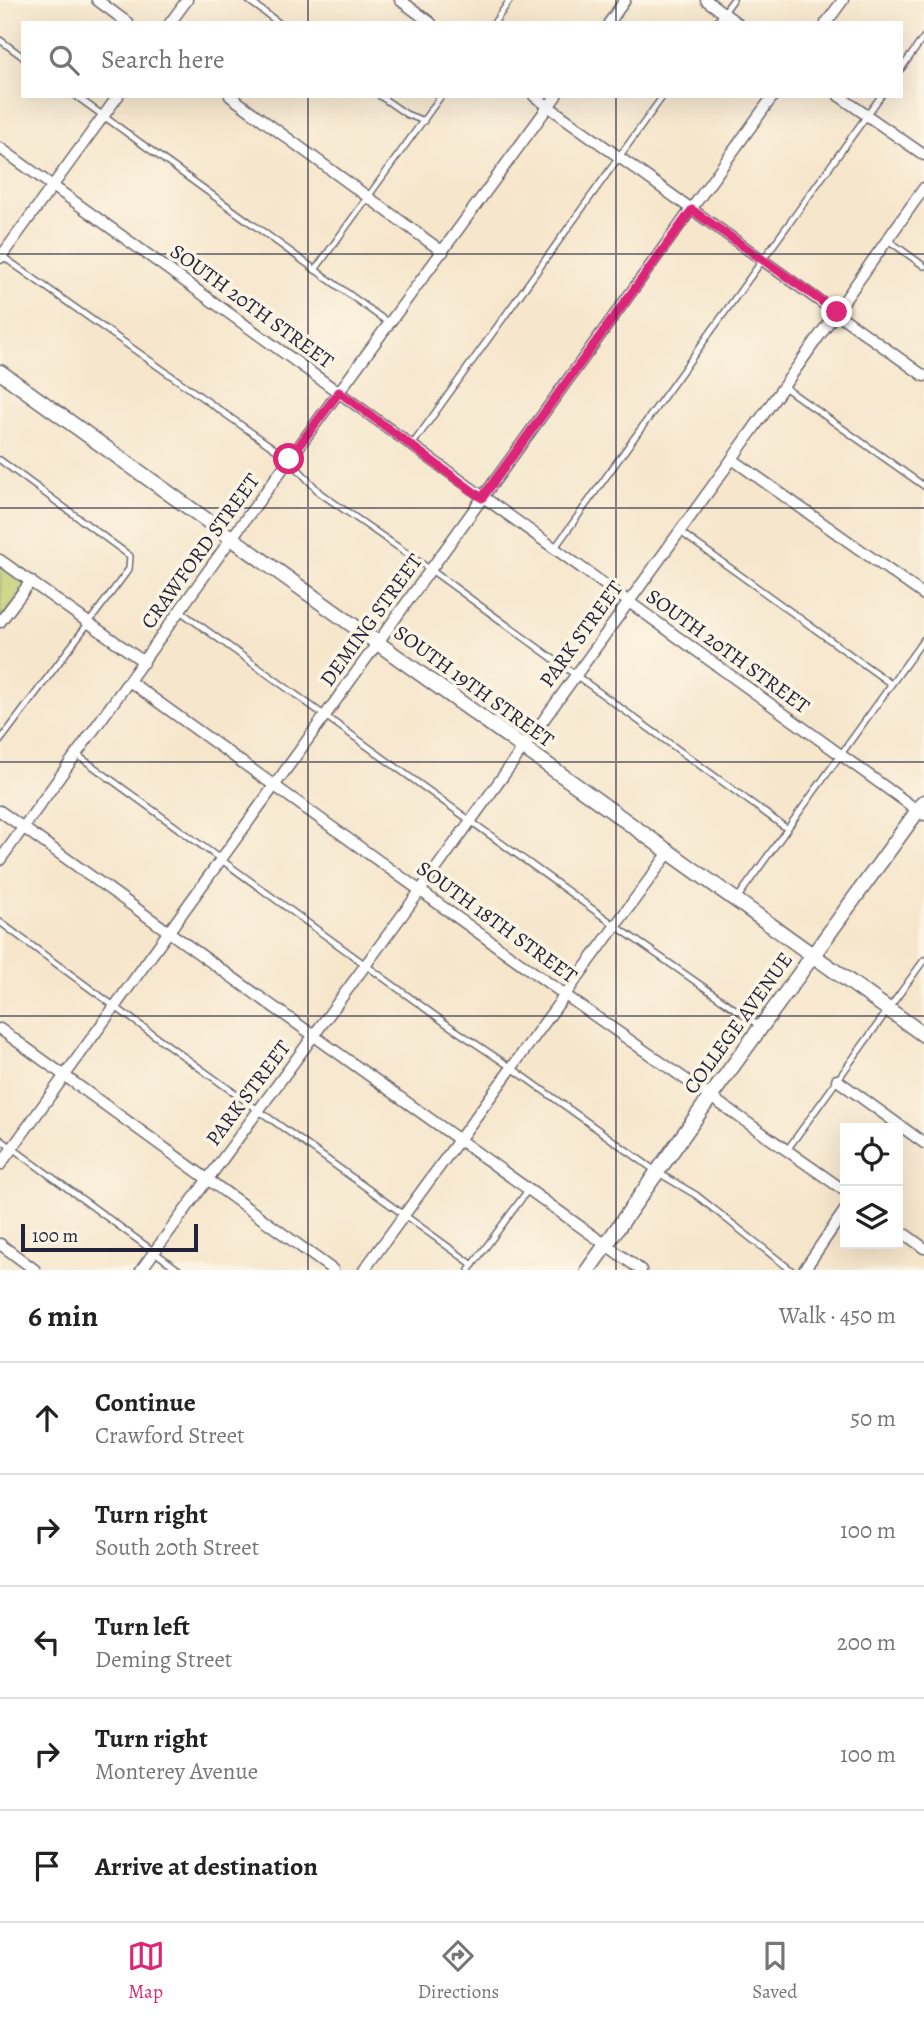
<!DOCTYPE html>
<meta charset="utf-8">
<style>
:root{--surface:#fff;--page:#f6f6f6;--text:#222;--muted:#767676;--line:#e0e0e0;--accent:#db2777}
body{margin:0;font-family:Alegreya,serif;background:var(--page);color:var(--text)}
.controls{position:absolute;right:21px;bottom:21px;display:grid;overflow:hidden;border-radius:0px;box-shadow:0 7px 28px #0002}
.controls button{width:63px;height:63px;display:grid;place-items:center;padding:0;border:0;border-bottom:2px solid var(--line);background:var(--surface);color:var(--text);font:35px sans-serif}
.scale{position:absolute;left:21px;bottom:18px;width:177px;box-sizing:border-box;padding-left:7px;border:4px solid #22223b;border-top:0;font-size:19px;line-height:24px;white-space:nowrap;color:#22223b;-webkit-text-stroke:5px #fcf5e5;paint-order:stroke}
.stop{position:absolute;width:21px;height:21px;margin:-16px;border:5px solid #db2777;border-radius:50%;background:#fff}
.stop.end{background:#db2777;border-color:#fff;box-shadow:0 2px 7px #0008}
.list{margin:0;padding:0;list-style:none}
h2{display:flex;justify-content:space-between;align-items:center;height:91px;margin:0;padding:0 28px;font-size:30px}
h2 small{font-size:23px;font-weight:400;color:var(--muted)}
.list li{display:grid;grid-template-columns:46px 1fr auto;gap:21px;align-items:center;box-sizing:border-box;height:112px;padding:0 28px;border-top:2px solid var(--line)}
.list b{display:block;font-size:26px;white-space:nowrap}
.list p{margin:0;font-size:23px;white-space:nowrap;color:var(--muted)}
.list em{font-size:23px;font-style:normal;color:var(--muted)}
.icon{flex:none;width:38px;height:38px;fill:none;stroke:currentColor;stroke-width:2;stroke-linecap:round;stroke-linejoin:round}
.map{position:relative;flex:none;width:924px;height:1270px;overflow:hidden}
.search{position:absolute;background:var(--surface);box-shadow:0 7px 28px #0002;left:21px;right:21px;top:21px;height:77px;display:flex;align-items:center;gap:18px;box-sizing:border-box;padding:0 24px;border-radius:0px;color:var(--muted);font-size:26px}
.sheet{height:651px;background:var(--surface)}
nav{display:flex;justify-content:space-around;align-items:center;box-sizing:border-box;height:98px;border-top:2px solid var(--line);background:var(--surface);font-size:19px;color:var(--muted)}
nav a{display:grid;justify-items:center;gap:4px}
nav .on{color:var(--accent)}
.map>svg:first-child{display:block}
</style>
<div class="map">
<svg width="924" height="1270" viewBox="0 0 924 1270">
<rect width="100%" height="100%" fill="#fcf5e5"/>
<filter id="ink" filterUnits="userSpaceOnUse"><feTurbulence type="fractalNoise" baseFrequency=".0143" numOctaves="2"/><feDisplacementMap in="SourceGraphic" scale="14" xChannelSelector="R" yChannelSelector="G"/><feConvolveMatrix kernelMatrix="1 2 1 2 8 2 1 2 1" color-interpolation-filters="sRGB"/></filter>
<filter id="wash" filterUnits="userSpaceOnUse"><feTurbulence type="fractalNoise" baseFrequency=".00686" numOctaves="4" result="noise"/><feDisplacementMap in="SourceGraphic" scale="28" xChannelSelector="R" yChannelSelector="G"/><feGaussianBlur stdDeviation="1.57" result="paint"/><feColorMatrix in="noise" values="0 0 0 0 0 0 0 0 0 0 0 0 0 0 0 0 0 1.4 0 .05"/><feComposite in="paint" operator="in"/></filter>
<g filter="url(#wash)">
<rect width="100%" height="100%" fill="#f6e6cc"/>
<polygon fill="#bfcf72" stroke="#707856" stroke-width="2" points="0,560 31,581 0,622"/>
</g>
<g filter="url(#ink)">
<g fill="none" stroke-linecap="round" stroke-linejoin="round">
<defs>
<g id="service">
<polyline points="248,0 279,23"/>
<polyline points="494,23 510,0"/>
<polyline points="716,23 733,0"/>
<polyline points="0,40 23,57"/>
<polyline points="901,69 924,37"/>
<polyline points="76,96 390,324"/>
<polyline points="380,96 406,114 424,121"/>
<polyline points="888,240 924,266"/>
<polyline points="2,256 289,459 320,493 431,570 786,828"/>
<polyline points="315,270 441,96"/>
<polyline points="784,387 924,486"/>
<polyline points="412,445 663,96"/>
<polyline points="0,460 130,556 129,569 0,741"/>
<polyline points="679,531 891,684"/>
<polyline points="554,549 881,96"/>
<polyline points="180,611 616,926 761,1027"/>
<polyline points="76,754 448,1025 512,1068 657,1172 696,1195 791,1270"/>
<polyline points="736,900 924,639"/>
<path d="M0 922C156 1039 316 1150 473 1265"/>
<polyline points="0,1139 179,1270"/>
<polyline points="787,1150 924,960"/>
<polyline points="469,1270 528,1190"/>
</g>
<g id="minor">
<polyline points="97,0 128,23"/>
<polyline points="400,0 431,23"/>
<polyline points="706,0 737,23"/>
<polyline points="170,23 187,0"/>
<polyline points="609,23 625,0"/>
<polyline points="826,23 843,0"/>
<polyline points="230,96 443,252"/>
<polyline points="534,96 924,376"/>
<polyline points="839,96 924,155"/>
<polyline points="0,148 924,815"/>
<polyline points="0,258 118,96"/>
<polyline points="732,459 924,595"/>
<polyline points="0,560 144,662"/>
<polyline points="0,622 31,581"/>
<polyline points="129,681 565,995 845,1191"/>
<polyline points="0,811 641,1270"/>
<polyline points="0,860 231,539 556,96"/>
<polyline points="0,1029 333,1270"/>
<polyline points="837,1080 924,1143"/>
<polyline points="0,1165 773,96"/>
<polyline points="898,1229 924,1248"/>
<polyline points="0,1244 35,1270"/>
<polyline points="141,1270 420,891 732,459 924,188"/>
<polyline points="364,1270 670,851"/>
<polyline points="804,1270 845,1210"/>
</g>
<g id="tertiary">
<polyline points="0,372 924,1035"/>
<polyline points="588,1270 711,1096 924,802"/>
</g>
</defs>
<use href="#service" stroke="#6c676e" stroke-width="8"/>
<use href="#minor" stroke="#6c676e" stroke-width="13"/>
<use href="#tertiary" stroke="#6c676e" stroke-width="17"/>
<use href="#service" stroke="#fff" stroke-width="5"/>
<use href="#minor" stroke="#fff" stroke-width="10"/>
<use href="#tertiary" stroke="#fff" stroke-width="14"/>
</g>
</g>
<g fill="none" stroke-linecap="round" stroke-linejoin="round" filter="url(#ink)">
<polyline stroke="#db2777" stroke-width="9" points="289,459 339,392 482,498 692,210 837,312"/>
</g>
<path fill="none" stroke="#22223b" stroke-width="2" stroke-opacity="0.55" d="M308 0V23M616 0V23M308 96V1270M616 96V1270M0 254H924M0 508H924M0 762H924M0 1016H924"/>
<g text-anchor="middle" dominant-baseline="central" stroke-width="7" stroke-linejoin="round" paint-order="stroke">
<g font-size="21" fill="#22223b" stroke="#fcf5e5">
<text transform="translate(252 306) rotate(36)">SOUTH 20TH STREET</text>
<text transform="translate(200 551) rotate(-54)">CRAWFORD STREET</text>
<text transform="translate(371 620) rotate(-54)">DEMING STREET</text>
<text transform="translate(581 634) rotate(-54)">PARK STREET</text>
<text transform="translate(728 651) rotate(36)">SOUTH 20TH STREET</text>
<text transform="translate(474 686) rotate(36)">SOUTH 19TH STREET</text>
<text transform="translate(497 922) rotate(36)">SOUTH 18TH STREET</text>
<text transform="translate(738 1023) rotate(-54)">COLLEGE AVENUE</text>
<text transform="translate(248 1093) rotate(-53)">PARK STREET</text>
</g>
</g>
</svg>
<div class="controls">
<button><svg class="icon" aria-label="locate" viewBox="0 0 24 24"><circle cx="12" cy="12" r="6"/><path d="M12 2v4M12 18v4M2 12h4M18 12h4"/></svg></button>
<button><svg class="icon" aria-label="layers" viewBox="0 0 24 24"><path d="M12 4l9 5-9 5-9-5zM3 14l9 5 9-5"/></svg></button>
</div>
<div class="scale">100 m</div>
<div class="stop" style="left:289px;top:459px"></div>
<div class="stop end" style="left:837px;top:312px"></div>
<div class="search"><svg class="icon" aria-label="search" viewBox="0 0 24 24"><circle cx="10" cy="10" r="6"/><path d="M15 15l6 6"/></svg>Search here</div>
</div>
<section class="sheet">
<h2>6 min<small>Walk · 450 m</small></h2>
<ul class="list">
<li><svg class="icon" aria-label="ahead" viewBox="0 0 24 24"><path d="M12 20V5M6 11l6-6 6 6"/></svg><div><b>Continue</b><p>Crawford Street</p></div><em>50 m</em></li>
<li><svg class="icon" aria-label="right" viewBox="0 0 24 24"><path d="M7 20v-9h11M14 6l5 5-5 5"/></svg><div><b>Turn right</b><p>South 20th Street</p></div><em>100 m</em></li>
<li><svg class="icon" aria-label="left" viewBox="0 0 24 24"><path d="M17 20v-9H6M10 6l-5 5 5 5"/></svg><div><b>Turn left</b><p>Deming Street</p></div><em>200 m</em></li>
<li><svg class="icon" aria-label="right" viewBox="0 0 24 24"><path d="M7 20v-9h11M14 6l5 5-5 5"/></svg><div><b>Turn right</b><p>Monterey Avenue</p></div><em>100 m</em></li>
<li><svg class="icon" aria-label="arrive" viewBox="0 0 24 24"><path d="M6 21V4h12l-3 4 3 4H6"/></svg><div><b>Arrive at destination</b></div></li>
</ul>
</section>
<nav>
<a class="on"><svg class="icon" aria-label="map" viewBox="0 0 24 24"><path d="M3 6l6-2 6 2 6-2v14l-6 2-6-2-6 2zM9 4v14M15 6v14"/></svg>Map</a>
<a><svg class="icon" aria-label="directions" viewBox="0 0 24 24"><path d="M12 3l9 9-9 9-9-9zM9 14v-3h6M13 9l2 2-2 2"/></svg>Directions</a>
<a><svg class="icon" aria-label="saved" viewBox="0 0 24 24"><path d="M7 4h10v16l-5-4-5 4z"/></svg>Saved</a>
</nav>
